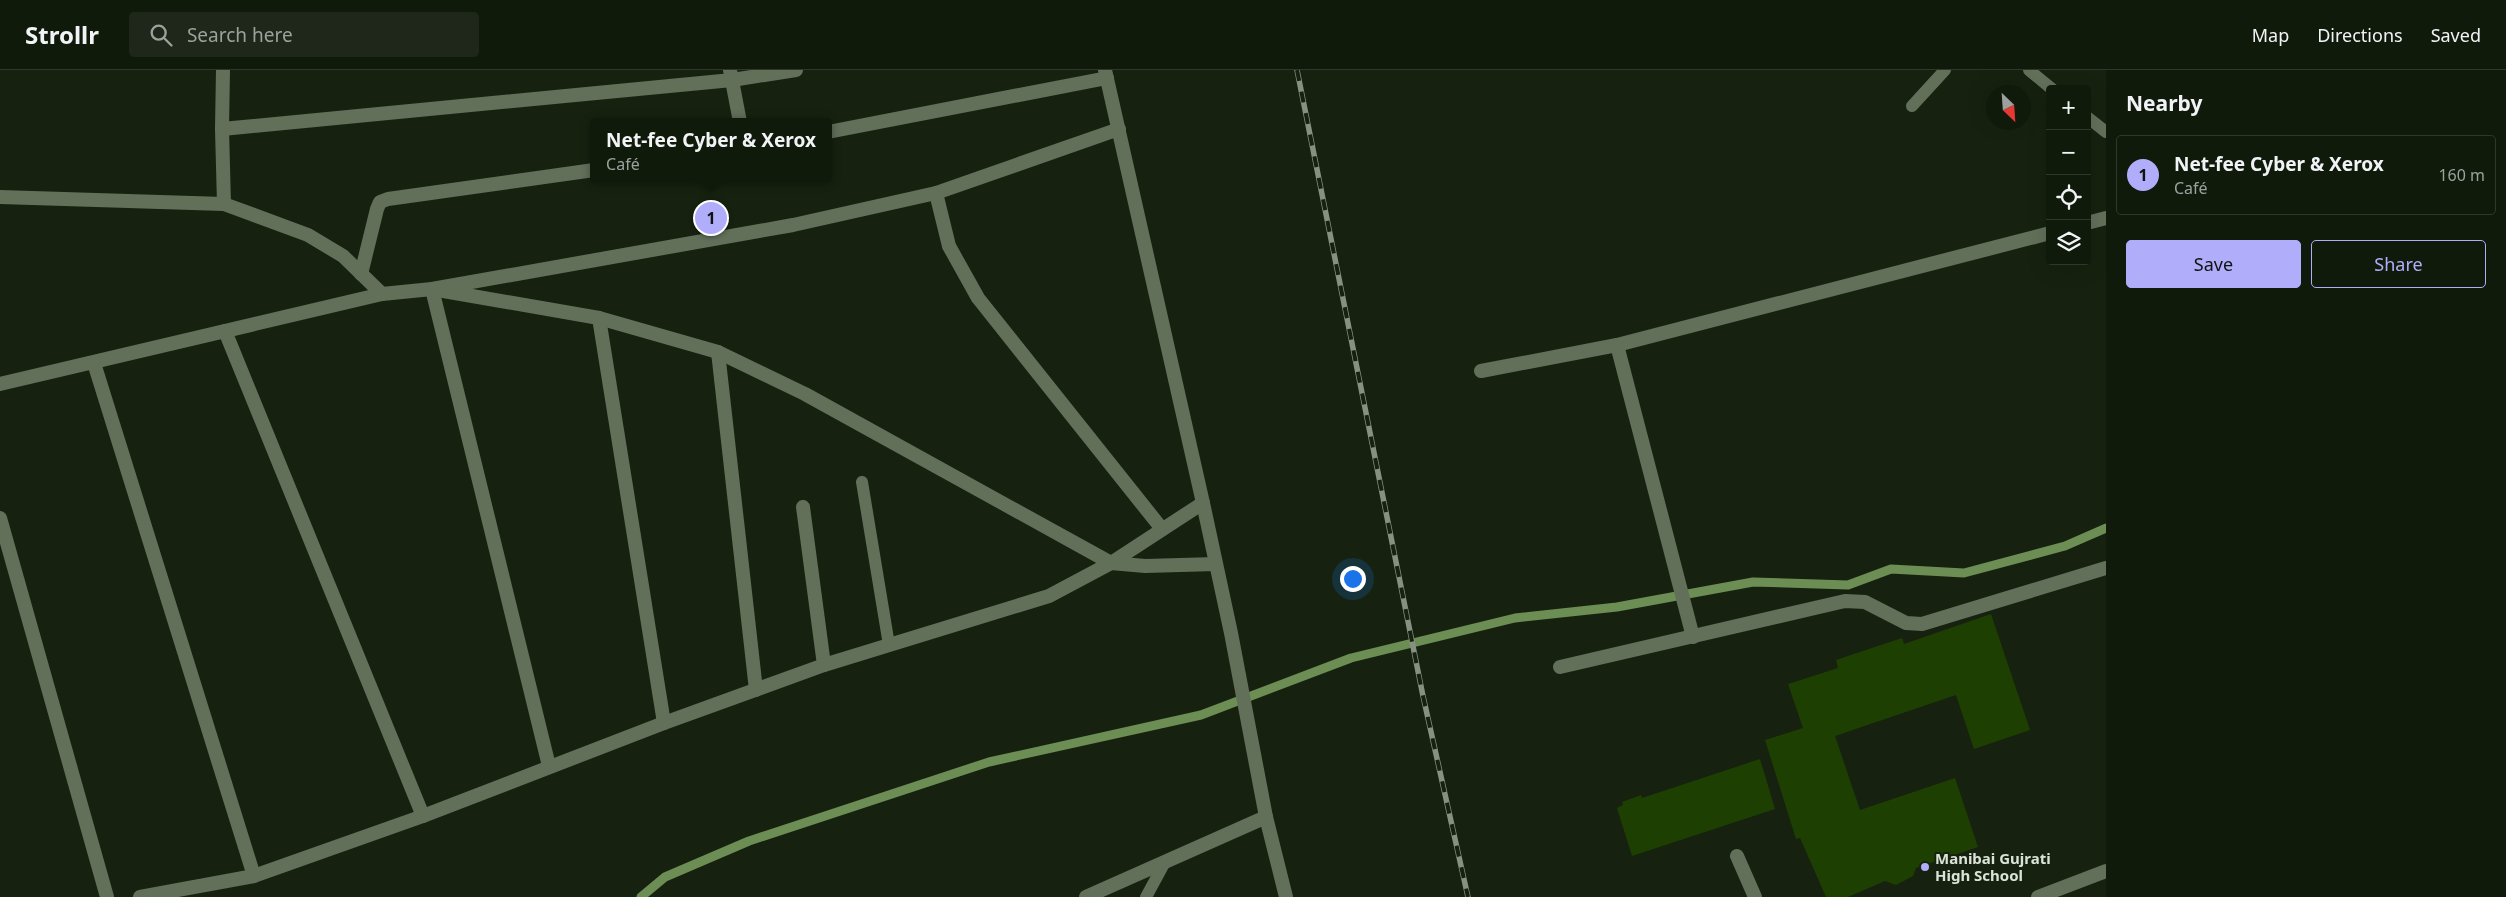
<!DOCTYPE html>
<meta charset="utf-8">
<style>
:root{--surface:#101a0b;--page:#1e2719;--text:#f1f3f6;--muted:#9ca19d;--line:#30382c;--accent:#b0aefa}
body{margin:0;font-family:"Noto Sans",sans-serif;background:var(--page);color:var(--text)}
.controls{position:absolute;right:15px;top:15px;display:grid;overflow:hidden;border-radius:5px;box-shadow:0 5px 20px #0002}
.controls button{width:45px;height:45px;display:grid;place-items:center;padding:0;border:0;border-bottom:1px solid var(--line);background:var(--surface);color:var(--text);font:25px sans-serif}
.compass{position:absolute;left:1986px;top:15px;width:45px;height:45px;border-radius:50%;background:var(--surface);box-shadow:0 5px 20px #0002;rotate:155deg}
.you{position:absolute;left:1352px;top:508px;width:18px;height:18px;margin:-12px;border:4px solid #fff;border-radius:50%;background:#1a73e8;box-shadow:0 0 0 8px #1a73e833}
.badge{display:grid;place-items:center;width:32px;height:32px;border-radius:50%;background:var(--accent);color:#111;font-size:16px;font-weight:700}
.pin{position:absolute;translate:-50% -50%;border:2px solid #fff;box-shadow:0 1px 5px #0006}
.popup{position:absolute;left:590px;top:48px;width:242px;height:65px;box-sizing:border-box;display:grid;place-content:center;border-radius:5px;background:var(--surface);filter:drop-shadow(0 1px 4px #0005);font-size:16px;white-space:nowrap;color:var(--muted)}
.popup b{font-size:19px;color:var(--text)}
.popup::after{content:'';position:absolute;left:50%;top:100%;margin-left:-10px;border:10px solid transparent;border-top-color:var(--surface)}
.list{margin:0;padding:0;list-style:none}
h2{display:flex;justify-content:space-between;align-items:center;height:65px;margin:0;padding:0 20px;font-size:21px}
h2 small{font-size:16px;font-weight:400;color:var(--muted)}
.list li{display:grid;grid-template-columns:32px 1fr auto;gap:15px;align-items:center;box-sizing:border-box;height:80px;margin:0 10px 10px;padding:0 10px;border:1px solid var(--line);border-radius:5px}
.list b{display:block;font-size:19px;white-space:nowrap}
.list p{margin:0;font-size:16px;white-space:nowrap;color:var(--muted)}
.list em{font-size:16px;font-style:normal;color:var(--muted)}
.actions{display:flex;gap:10px;padding:15px 20px}
.actions a{flex:1;padding:11px 0;border:1px solid var(--accent);border-radius:5px;text-align:center;font-size:18px;color:var(--accent)}
.actions .main{background:var(--accent);color:#111}
.icon{flex:none;width:28px;height:28px;fill:none;stroke:currentColor;stroke-width:2;stroke-linecap:round;stroke-linejoin:round}
.map{position:relative;flex:none;width:2106px;height:827px;overflow:hidden}
header{display:flex;align-items:center;gap:30px;box-sizing:border-box;height:70px;padding:0 25px;background:var(--surface);border-bottom:1px solid var(--line)}
header strong{font-size:24px}
nav{display:flex;gap:28px;margin-inline-start:auto;font-size:18px}
.search{width:350px;height:45px;background:var(--page);display:flex;align-items:center;gap:12px;box-sizing:border-box;padding:0 18px;border-radius:5px;color:var(--muted);font-size:19px}
main{display:flex}
aside{flex:1;background:var(--surface)}
.map>svg:first-child{display:block}
</style>
<header>
<strong>Strollr</strong>
<div class="search"><svg class="icon" aria-label="search" viewBox="0 0 24 24"><circle cx="10" cy="10" r="6"/><path d="M15 15l6 6"/></svg>Search here</div>
<nav><a>Map</a><a>Directions</a><a>Saved</a></nav>
</header>
<main>
<div class="map">
<svg width="2106" height="827" viewBox="0 0 2106 827">
<rect width="100%" height="100%" fill="#16220f"/>
<g fill="none" stroke-linecap="round" stroke-linejoin="round">
<polyline stroke="#6c8e54" stroke-width="9" points="641,827 665,807 749,771 989,692 1201,645 1351,588 1515,548 1617,537 1753,512 1848,515 1891,499 1964,503 2065,476 2106,458"/>
</g>
<g fill="#1e3f02">
<polygon points="1991,544 2030,660 1974,679 1956,625 1835,666 1860,740 1955,708 1978,777 1916,798 1913,806 1896,815 1885,811 1848,827 1826,827 1800,768 1796,769 1765,670 1803,658 1788,614 1838,598 1836,590 1902,568 1904,574"/>
<polygon points="1760,689 1775,739 1632,786 1617,738 1623,735 1622,732 1641,725 1642,728"/>
</g>
<g fill="none" stroke-linecap="round" stroke-linejoin="round">
<g stroke="#62705a" stroke-width="12">
<polyline points="2029,0 2052,19"/>
<polyline points="1912,36 1945,0"/>
<polyline points="2087,47 2106,62"/>
<polyline points="862,412 889,575"/>
<polyline points="1146,827 1165,792"/>
</g>
<g stroke="#62705a" stroke-width="14">
<polyline points="223,0 222,59 224,134"/>
<polyline points="730,0 740,52"/>
<polyline points="222,59 732,10 796,0"/>
<polyline points="828,62 1107,8"/>
<polyline points="936,123 949,176 978,228 1162,459"/>
<polyline points="0,127 224,134 308,165 343,186 382,224"/>
<polyline points="2087,153 2106,148"/>
<polyline points="361,204 377,139 380,132 388,129 594,100"/>
<polyline points="599,248 664,653"/>
<polyline points="225,261 423,746"/>
<polyline points="1617,275 1693,567"/>
<polyline points="718,282 756,620"/>
<polyline points="94,293 254,806"/>
<polyline points="1481,301 1617,275 2050,163"/>
<polyline points="0,314 382,224 432,219 599,248 718,282 805,324 1111,493 1145,496 1216,494"/>
<polyline points="803,437 824,595"/>
<polyline points="0,448 107,827"/>
<polyline points="1560,597 1845,531 1865,532 1906,553 1922,554 2106,498"/>
<polyline points="549,696 432,219 793,155 936,123 1119,59"/>
<polyline points="1737,786 1755,827"/>
<polyline points="140,827 254,806 423,746 664,653 824,595 1049,526 1111,493 1203,433"/>
<polyline points="1086,827 1266,747"/>
<polyline points="2038,827 2106,801"/>
</g>
<polyline stroke="#62705a" stroke-width="14" points="1105,0 1203,433 1231,563 1266,747 1286,827"/>
<defs>
<polyline id="rail" points="1297,0 1423,626 1468,827"/>
</defs>
<use href="#rail" stroke="#879181" stroke-width="5.5"/>
<use href="#rail" stroke="#16220f" stroke-width="4" stroke-dasharray="11" stroke-linecap="butt"/>
</g>
<circle fill="#b0aefa" stroke="#16220f" stroke-width="2" cx="1925" cy="797" r="5"/>
<g text-anchor="middle" dominant-baseline="central" stroke-width="4" stroke-linejoin="round" paint-order="stroke">
<g font-size="15" font-weight="bold" fill="#dae3d6" stroke="#16220f" text-anchor="start">
<text x="1935" y="788">Manibai Gujrati<tspan x="1935" dy="17">High School</tspan></text>
</g>
</g>
</svg>
<div class="controls">
<button>+</button>
<button>−</button>
<button><svg class="icon" aria-label="locate" viewBox="0 0 24 24"><circle cx="12" cy="12" r="6"/><path d="M12 2v4M12 18v4M2 12h4M18 12h4"/></svg></button>
<button><svg class="icon" aria-label="layers" viewBox="0 0 24 24"><path d="M12 4l9 5-9 5-9-5zM3 14l9 5 9-5"/></svg></button>
</div>
<svg class="compass" viewBox="-18 -18 36 36"><path d="M0-13l5 13h-10z" fill="#e53935"/><path d="M0 13l5-13h-10z" fill="#9ca19d"/></svg>
<div class="you"></div>
<div class="pin badge" style="left:711px;top:148px">1</div>
<div class="popup"><b>Net-fee Cyber &amp; Xerox</b>Café</div>
</div>
<aside>
<h2>Nearby<small></small></h2>
<ul class="list">
<li><span class="badge">1</span><div><b>Net-fee Cyber &amp; Xerox</b><p>Café</p></div><em>160 m</em></li>
</ul>
<div class="actions"><a class="main">Save</a><a>Share</a></div>
</aside>
</main>
